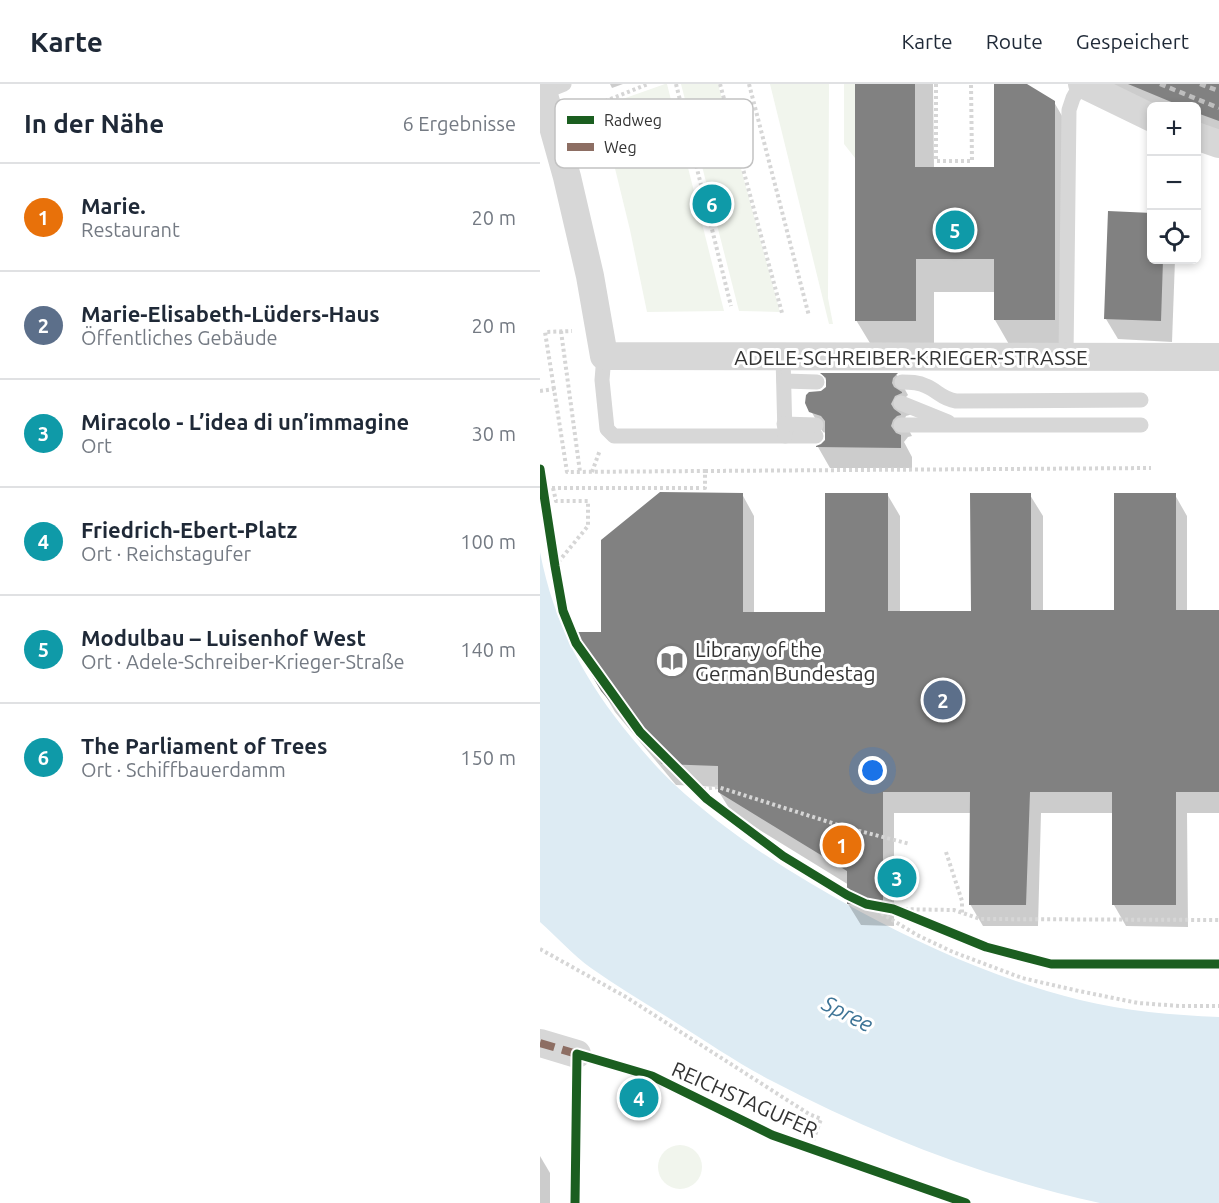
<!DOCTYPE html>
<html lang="de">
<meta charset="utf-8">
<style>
:root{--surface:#fff;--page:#f2f2f3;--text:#1f2937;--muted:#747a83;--line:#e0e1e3;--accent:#7a7a7a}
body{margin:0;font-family:Ubuntu,sans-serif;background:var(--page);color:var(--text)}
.controls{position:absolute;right:18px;top:18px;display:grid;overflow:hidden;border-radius:9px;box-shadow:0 3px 9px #0003}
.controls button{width:54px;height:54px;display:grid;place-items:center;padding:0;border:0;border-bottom:2px solid var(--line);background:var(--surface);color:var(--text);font:30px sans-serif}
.you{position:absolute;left:333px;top:687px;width:21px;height:21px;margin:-15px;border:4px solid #fff;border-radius:50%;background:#1a73e8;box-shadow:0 0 0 9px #1a73e833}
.badge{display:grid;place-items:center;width:39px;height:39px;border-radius:50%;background:var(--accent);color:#fff;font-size:20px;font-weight:700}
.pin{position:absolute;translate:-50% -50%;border:3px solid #fff;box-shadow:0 2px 6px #0006}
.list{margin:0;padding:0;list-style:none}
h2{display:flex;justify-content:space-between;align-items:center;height:78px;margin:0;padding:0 24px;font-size:26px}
h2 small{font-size:20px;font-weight:400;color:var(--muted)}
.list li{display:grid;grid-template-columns:39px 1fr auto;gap:18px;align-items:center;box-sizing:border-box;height:108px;padding:0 24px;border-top:2px solid var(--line)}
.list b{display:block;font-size:22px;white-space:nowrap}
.list p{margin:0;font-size:20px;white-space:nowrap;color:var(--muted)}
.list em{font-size:20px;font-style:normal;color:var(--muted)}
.icon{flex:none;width:33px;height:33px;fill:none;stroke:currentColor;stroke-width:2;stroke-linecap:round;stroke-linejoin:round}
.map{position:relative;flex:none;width:679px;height:1119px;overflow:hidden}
header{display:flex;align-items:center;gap:36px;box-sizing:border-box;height:84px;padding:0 30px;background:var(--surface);border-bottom:2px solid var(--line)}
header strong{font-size:28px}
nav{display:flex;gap:33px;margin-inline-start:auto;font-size:21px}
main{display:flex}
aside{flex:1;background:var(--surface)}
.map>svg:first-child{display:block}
</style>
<header>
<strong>Karte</strong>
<nav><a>Karte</a><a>Route</a><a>Gespeichert</a></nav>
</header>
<main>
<aside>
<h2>In der Nähe<small>6 Ergebnisse</small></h2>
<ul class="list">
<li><span class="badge" style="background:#e8710a">1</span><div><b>Marie.</b><p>Restaurant</p></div><em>20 m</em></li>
<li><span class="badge" style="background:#5c6f8a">2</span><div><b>Marie-Elisabeth-Lüders-Haus</b><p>Öffentliches Gebäude</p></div><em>20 m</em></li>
<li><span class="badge" style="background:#0f9aa8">3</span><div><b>Miracolo - L’idea di un’immagine</b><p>Ort</p></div><em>30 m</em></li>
<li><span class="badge" style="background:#0f9aa8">4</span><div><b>Friedrich-Ebert-Platz</b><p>Ort · Reichstagufer</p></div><em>100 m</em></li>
<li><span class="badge" style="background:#0f9aa8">5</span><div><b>Modulbau – Luisenhof West</b><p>Ort · Adele-Schreiber-Krieger-Straße</p></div><em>140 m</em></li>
<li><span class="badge" style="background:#0f9aa8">6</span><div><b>The Parliament of Trees</b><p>Ort · Schiffbauerdamm</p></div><em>150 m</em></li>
</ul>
</aside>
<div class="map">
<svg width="679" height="1119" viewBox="0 0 679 1119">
<rect width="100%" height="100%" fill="#fff"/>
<g fill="#f1f5ed">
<polygon points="125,0 127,0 184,227 107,228 90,146 60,23"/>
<polygon points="141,0 178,0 240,228 199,227"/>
<polygon points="230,0 289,0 288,214 293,240 289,240"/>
<polygon points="304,0 315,0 315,74 304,60"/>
<circle cx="140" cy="1083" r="22"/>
</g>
<path fill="#ddebf3" d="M0 468C14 541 45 597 91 653 105 670 119 686 134 700 190 752 255 792 321 828 390 865 463 897 540 916 585 927 632 931 679 933V1119H560C446 1094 335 1051 232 997 199 980 167 958 135 938 107 920 78 903 51 884 33 871 17 853 0 838Z"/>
<g fill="#0003">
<polygon points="70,0 83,0 72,4"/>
<polygon points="316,0 393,0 394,84 456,84 456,0 484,0 514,18 533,51 533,269 474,269 455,236 455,208 394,208 394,269 336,269 316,236"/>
<polygon points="558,0 679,0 679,57 656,47 656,22 612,22"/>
<polygon points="612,176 635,176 632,258 578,255 566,235"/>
<polygon points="283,291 357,291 368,311 364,315 373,330 366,332 364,337 372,352 368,353 364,358 372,373 372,384 290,384 278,363 282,361 286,357 286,349 283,348 271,327 282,308 287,303 287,298"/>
<polygon points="202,410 214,432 214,529 287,529 347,410 360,432 360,528 432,528 490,411 503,432 503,527 575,528 635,411 647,432 647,528 679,528 679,729 647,729 648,843 586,842 574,821 574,729 501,729 498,842 443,842 430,820 431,729 354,729 354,842 321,841 308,820 309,801 192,729 179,708 179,703 136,701 75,628 29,550 63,550"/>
<polygon points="0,1072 10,1089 10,1119 0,1119"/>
</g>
<g fill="#818181">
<polygon points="315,0 375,0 375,83 454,83 454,0 487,0 515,17 515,236 454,236 454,175 376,175 376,237 315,237"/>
<polygon points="588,0 679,0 679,37 657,29 657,22 641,22"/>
<polygon points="568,127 612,129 612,176 623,176 621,237 564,235"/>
<polygon points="280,289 358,289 353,294 352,299 354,303 362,308 362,309 355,312 351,320 354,325 361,330 361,331 357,332 353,336 351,342 356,349 361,351 361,364 276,363 276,362 281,360 285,356 285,337 281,332 269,328 265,319 266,311 269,308 281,307 286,303 286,294"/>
<polygon points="120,408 203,409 203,528 285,528 285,409 348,409 348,527 431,527 430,409 491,409 491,526 574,526 574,409 636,409 636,526 679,526 679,708 636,708 636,821 572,821 572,708 490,708 486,821 429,821 430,708 343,708 343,821 307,820 307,787 178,708 178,682 122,680 61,607 26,548 61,548 61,456"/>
</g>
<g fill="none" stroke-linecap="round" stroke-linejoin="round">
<g stroke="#d6d6d6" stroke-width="4" stroke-dasharray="3 3" stroke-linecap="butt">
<polyline points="136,0 191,222"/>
<polyline points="180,0 242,229"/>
<polyline points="209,0 269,232"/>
<polyline points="396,0 396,77 432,77 431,0"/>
<polyline points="48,24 108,0"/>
<polyline points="21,247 40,388"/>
<polyline points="14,305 5,248 32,247"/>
<polyline points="0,307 14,305 27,388 165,387 165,404 161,404"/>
<path d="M0 385C8 439 12 497 31 548"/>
<polyline points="165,387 611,384"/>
<polyline points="52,388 60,366"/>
<polyline points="13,404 16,417 48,417 48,442 15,482"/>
<polyline points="133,681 167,715 243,772 307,811"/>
<polyline points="157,706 178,703 308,744 370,760"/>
<polyline points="406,768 422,817 422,829"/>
<polyline points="326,820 377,851 413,868 482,894 539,907 598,919 640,922 679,922"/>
<polyline points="329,821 353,825 414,826 440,835 679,836"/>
<polyline points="356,827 446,863 511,880 679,880"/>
<polyline points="0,865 86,913 269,1030 281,1035 270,1065"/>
<polyline points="61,977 112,992 232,1051 426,1119"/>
<polyline points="35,1119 36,997"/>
</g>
<g stroke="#d7d7d7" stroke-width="15">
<polyline points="4,8 24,0"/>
<polyline points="64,272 62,296 67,345 74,352 276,352"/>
<polyline points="243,272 245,352"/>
<polyline points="526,273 529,26 533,14 541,0"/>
<polyline points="244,297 277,298"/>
<path d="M362 298C370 298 378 298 386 302 398 307 402 315 416 317L601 316"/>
<polyline points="361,319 408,338"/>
<polyline points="244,340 276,341"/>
<polyline points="361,341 601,341"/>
</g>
<g stroke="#d7d7d7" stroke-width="28">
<polyline points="1,0 27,93 50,192 64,272 679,273"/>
<polyline points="542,0 612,34"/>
<polyline points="656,52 679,60"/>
<polyline points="0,959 37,970"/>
</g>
<g stroke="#bebebe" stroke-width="4.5" stroke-dasharray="6 4.5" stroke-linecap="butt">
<polyline points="620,0 679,24"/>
<polyline points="660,0 679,7"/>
</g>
<polyline stroke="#d6d6d6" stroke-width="4" stroke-dasharray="3 3" stroke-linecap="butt" points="0,404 161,404"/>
<polyline stroke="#8d6e63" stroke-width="8" stroke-dasharray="15 8" stroke-linecap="butt" points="0,959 37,970"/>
<defs>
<g id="cycleway">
<polyline points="0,385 15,482 23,527 36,559 100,648 167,715 243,772 307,811 326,820 353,825 446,863 511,880 679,880"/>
<polyline points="35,1119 37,970 112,992 232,1051 426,1119"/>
</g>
</defs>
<use href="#cycleway" stroke="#fff" stroke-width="13"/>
<use href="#cycleway" stroke="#1b5e20" stroke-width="9"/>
</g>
<defs>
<symbol id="library-ring" viewBox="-11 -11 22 22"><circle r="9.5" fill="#fff" stroke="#7a7a7a" stroke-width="1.5"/><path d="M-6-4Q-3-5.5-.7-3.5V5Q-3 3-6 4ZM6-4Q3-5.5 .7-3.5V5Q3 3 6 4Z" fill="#7a7a7a"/></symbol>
</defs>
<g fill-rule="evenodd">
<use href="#library-ring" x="113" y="558" width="38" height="38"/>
</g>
<g text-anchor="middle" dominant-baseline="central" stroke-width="6" stroke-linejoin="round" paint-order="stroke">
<g font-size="21" fill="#333" stroke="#fff">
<text x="371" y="273">ADELE-SCHREIBER-KRIEGER-STRASSE</text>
<text transform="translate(205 1015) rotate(24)">REICHSTAGUFER</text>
</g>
<g font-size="21" fill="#333" stroke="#fff" text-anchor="start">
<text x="155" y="565">Library of the<tspan x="155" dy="24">German Bundestag</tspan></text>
</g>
<g font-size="22" font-style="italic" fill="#3f7597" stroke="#fff">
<text transform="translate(308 929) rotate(27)">Spree</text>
</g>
</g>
<rect x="15" y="15" width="198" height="69" rx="9" fill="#fff" stroke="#c2c2c2" stroke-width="1.5"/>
<rect x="27" y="32" width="27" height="8" fill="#1b5e20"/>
<rect x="27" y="59" width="27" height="8" fill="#8d6e63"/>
<g font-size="16" fill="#333">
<text x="64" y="42">Radweg</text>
<text x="64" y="69">Weg</text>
</g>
</svg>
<div class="controls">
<button>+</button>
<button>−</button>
<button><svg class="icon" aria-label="locate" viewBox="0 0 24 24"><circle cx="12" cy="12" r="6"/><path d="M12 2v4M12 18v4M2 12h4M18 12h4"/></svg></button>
</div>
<div class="you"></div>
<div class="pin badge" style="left:302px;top:761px;background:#e8710a">1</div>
<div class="pin badge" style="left:403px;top:616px;background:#5c6f8a">2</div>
<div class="pin badge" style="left:357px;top:794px;background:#0f9aa8">3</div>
<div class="pin badge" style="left:99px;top:1014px;background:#0f9aa8">4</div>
<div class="pin badge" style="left:415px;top:146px;background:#0f9aa8">5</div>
<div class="pin badge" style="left:172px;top:120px;background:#0f9aa8">6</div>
</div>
</main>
